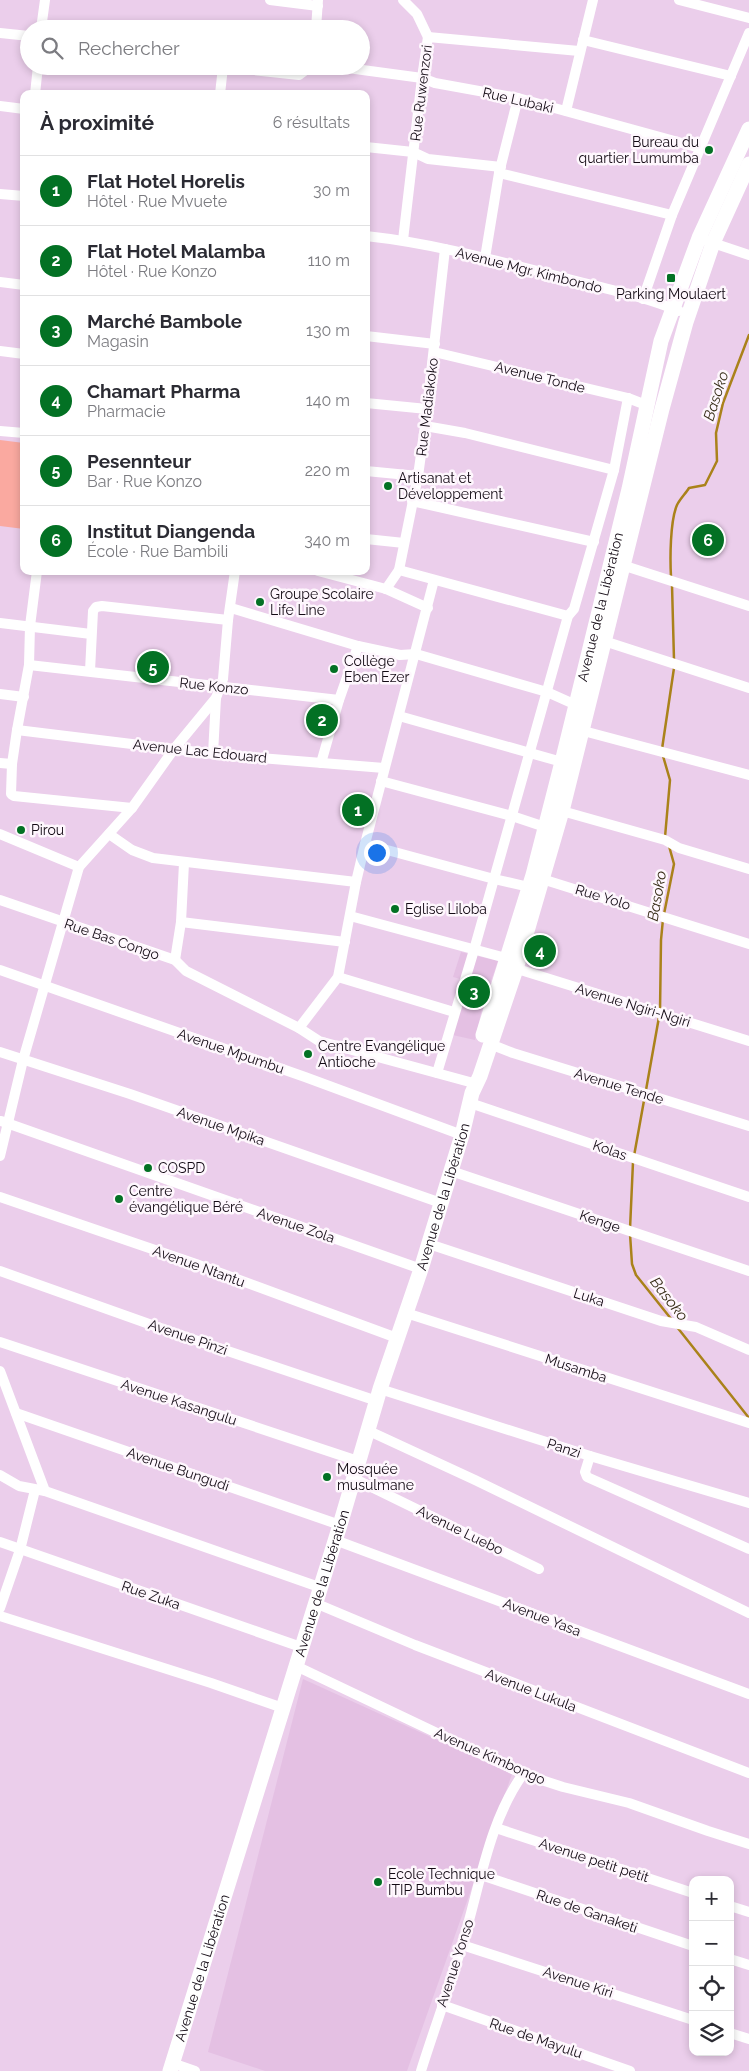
<!DOCTYPE html>
<html lang="fr">
<meta charset="utf-8">
<style>
:root{--surface:#fff;--page:#f7f7f7;--text:#2b2b33;--muted:#7c7c81;--line:#e1e1e2;--accent:#037124}
body{margin:0;font-family:Raleway,sans-serif;background:var(--page);color:var(--text)}
.controls{position:absolute;right:15px;bottom:15px;display:grid;overflow:hidden;border-radius:10px;box-shadow:0 2px 8px #0003}
.controls button{width:45px;height:45px;display:grid;place-items:center;padding:0;border:0;border-bottom:1px solid var(--line);background:var(--surface);color:var(--text);font:25px sans-serif}
.you{position:absolute;left:376px;top:852px;width:18px;height:18px;margin:-12px;border:4px solid #fff;border-radius:50%;background:#1a73e8;box-shadow:0 0 0 8px #1a73e833}
.badge{display:grid;place-items:center;width:32px;height:32px;border-radius:50%;background:var(--accent);color:#fff;font-size:16px;font-weight:700}
.pin{position:absolute;translate:-50% -50%;border:2px solid #fff;box-shadow:0 1px 5px #0006}
.list{margin:0;padding:0;list-style:none}
h2{display:flex;justify-content:space-between;align-items:center;height:65px;margin:0;padding:0 20px;font-size:21px}
h2 small{font-size:16px;font-weight:400;color:var(--muted)}
.list li{display:grid;grid-template-columns:32px 1fr auto;gap:15px;align-items:center;box-sizing:border-box;height:70px;padding:0 20px;border-top:1px solid var(--line)}
.list b{display:block;font-size:19px;white-space:nowrap}
.list p{margin:0;font-size:16px;white-space:nowrap;color:var(--muted)}
.list em{font-size:16px;font-style:normal;color:var(--muted)}
.icon{flex:none;width:28px;height:28px;fill:none;stroke:currentColor;stroke-width:2;stroke-linecap:round;stroke-linejoin:round}
.map{position:relative;flex:none;width:749px;height:2071px;overflow:hidden}
.search{position:absolute;background:var(--surface);box-shadow:0 2px 8px #0003;left:20px;top:20px;width:350px;height:55px;display:flex;align-items:center;gap:12px;box-sizing:border-box;padding:0 18px;border-radius:28px;color:var(--muted);font-size:19px}
.panel{position:absolute;background:var(--surface);box-shadow:0 2px 8px #0003;left:20px;top:90px;width:350px;height:485px;border-radius:10px}
.map>svg:first-child{display:block}
</style>
<div class="map">
<svg width="749" height="2071" viewBox="0 0 749 2071">
<rect width="100%" height="100%" fill="#ebceeb"/>
<g fill="#e4c0e3">
<polygon points="461,952 498,961 483,1004 475,1040 448,1034 464,980 453,977"/>
<polygon points="303,1679 512,1774 407,2071 265,2071 208,2052"/>
</g>
<polygon fill="#faa9a0" points="0,440 24,443 24,529 0,526"/>
<g fill="none" stroke-linecap="round" stroke-linejoin="round">
<g stroke="#aa821a" stroke-width="2.5">
<path d="M671 577C670 559 670 521 677 505 680 499 686 493 689 488L705 485 717 461 716 433 723 403 749 335"/>
<polyline points="672,585 674,660"/>
<polyline points="662,749 674,668"/>
<polyline points="663,756 670,780 665,837"/>
<polyline points="664,914 674,864 669,846"/>
<polyline points="660,1011 661,940 663,919"/>
<polyline points="646,1090 659,1017"/>
<polyline points="634,1156 645,1095"/>
<polyline points="630,1229 633,1162"/>
<polyline points="630,1234 632,1264 636,1275 672,1320"/>
<polyline points="677,1327 749,1418"/>
</g>
<g stroke="#fff" stroke-width="10">
<polyline points="270,0 318,6"/>
<polyline points="403,0 417,14 428,37"/>
<polyline points="679,0 749,18"/>
<polyline points="41,29 45,0"/>
<polyline points="316,29 318,0"/>
<polyline points="0,33 29,36"/>
<polyline points="428,37 579,51"/>
<polyline points="583,40 731,76"/>
<polyline points="216,66 299,75 311,66"/>
<polyline points="333,66 422,78 435,83 518,98 700,148"/>
<polyline points="35,94 38,66"/>
<polyline points="220,94 223,67"/>
<polyline points="0,106 24,109"/>
<polyline points="566,111 593,0"/>
<polyline points="366,147 413,152 428,159 501,167"/>
<polyline points="499,173 672,215"/>
<polyline points="0,194 24,196"/>
<path d="M366 236C431 243 494 260 557 276 597 287 640 295 679 311"/>
<polyline points="403,240 422,78 428,37"/>
<polyline points="707,241 749,255"/>
<polyline points="485,258 499,173 518,98"/>
<polyline points="0,282 24,285"/>
<polyline points="643,299 672,215 749,33"/>
<polyline points="366,336 435,344"/>
<polyline points="0,351 24,354"/>
<polyline points="434,352 628,398 646,405"/>
<polyline points="366,403 427,409"/>
<polyline points="425,426 465,433 614,470"/>
<polyline points="0,431 24,433"/>
<polyline points="366,471 418,476"/>
<polyline points="412,501 594,542"/>
<polyline points="366,539 404,543"/>
<polyline points="622,565 749,606"/>
<polyline points="399,570 568,616"/>
<polyline points="37,571 30,626 29,665 17,730 12,764 11,794 14,796 132,808"/>
<polyline points="318,571 386,589 428,608"/>
<polyline points="386,589 399,570 418,476 425,426 445,249"/>
<polyline points="231,608 358,646 339,700 321,763"/>
<polyline points="0,623 91,634"/>
<polyline points="604,641 749,688"/>
<polyline points="358,646 400,655 416,654 547,692 576,705"/>
<polyline points="29,665 339,700"/>
<polyline points="90,671 93,611 96,607 102,606 228,620"/>
<polyline points="0,694 24,697"/>
<polyline points="399,716 562,762"/>
<polyline points="576,729 749,775"/>
<polyline points="17,730 222,755 384,768"/>
<polyline points="213,754 216,698"/>
<polyline points="0,763 12,764"/>
<polyline points="381,781 512,816 545,827"/>
<polyline points="562,811 665,840 679,848 749,869"/>
<polyline points="0,834 79,867"/>
<polyline points="109,834 132,850 153,858 356,882"/>
<polyline points="365,844 494,879 529,887"/>
<polyline points="542,879 749,944"/>
<polyline points="0,900 175,960 186,971 299,1028 319,1041 477,1084"/>
<polyline points="350,916 506,958"/>
<polyline points="181,922 345,942"/>
<polyline points="175,960 181,922 184,863"/>
<polyline points="511,967 749,1041"/>
<polyline points="0,970 305,1077 462,1135"/>
<polyline points="338,977 454,1012"/>
<polyline points="299,1028 338,977 356,882 365,844 434,580"/>
<polyline points="490,1044 513,1053 749,1126"/>
<polyline points="0,1052 130,1094 441,1203"/>
<polyline points="437,1073 474,950 568,616 574,609 614,470 628,398"/>
<polyline points="470,1103 749,1197"/>
<polyline points="1,1121 421,1269"/>
<polyline points="0,1156 23,1060 79,867 132,808 174,749 216,698 223,679 228,620 235,571"/>
<polyline points="451,1171 749,1271"/>
<polyline points="0,1197 196,1264 397,1338"/>
<polyline points="429,1244 661,1321 696,1327 749,1350"/>
<polyline points="0,1271 180,1335 377,1401"/>
<polyline points="406,1313 749,1423"/>
<polyline points="0,1342 358,1461"/>
<polyline points="0,1371 45,1491"/>
<polyline points="380,1389 590,1456 749,1503"/>
<polyline points="16,1413 340,1525"/>
<polyline points="369,1431 475,1480 749,1613"/>
<polyline points="590,1456 585,1472 587,1477 749,1549"/>
<polyline points="0,1475 19,1486 45,1491 319,1587"/>
<polyline points="353,1478 539,1569"/>
<polyline points="335,1540 749,1694"/>
<polyline points="0,1542 301,1647"/>
<polyline points="315,1603 415,1645 749,1773"/>
<polyline points="0,1608 20,1550 35,1490"/>
<polyline points="0,1616 211,1683 283,1708"/>
<polyline points="296,1666 523,1774 563,1787 629,1803 708,1831 749,1844"/>
<polyline points="496,1828 693,1893"/>
<polyline points="481,1875 693,1946"/>
<polyline points="730,1906 749,1912"/>
<polyline points="462,1945 693,2020"/>
<polyline points="730,1959 749,1965"/>
<polyline points="442,2005 630,2071"/>
<polyline points="730,2033 749,2039"/>
<polyline points="172,2063 195,2071"/>
<path d="M421 2071C434 2029 450 1987 462 1945 480 1887 488 1823 523 1774"/>
</g>
<g stroke="#fff" stroke-width="15">
<path id="s1" d="M483 1035 533 875 562 762 629 489 661 341 699 238 749 129"/>
<path id="s2" d="M170 2071 340 1525 380 1389 421 1269 462 1135 472 1093 480 1076 516 969 562 811 662 409 686 322 713 243 749 164"/>
</g>
</g>
<g fill="#037124" stroke="#fef7fd" stroke-width="2">
<circle cx="709" cy="150" r="5"/>
<rect x="666" y="273" width="10" height="10" rx="2.5"/>
<circle cx="388" cy="486" r="5"/>
<circle cx="260" cy="602" r="5"/>
<circle cx="334" cy="669" r="5"/>
<circle cx="21" cy="830" r="5"/>
<circle cx="395" cy="909" r="5"/>
<circle cx="308" cy="1054" r="5"/>
<circle cx="148" cy="1168" r="5"/>
<circle cx="119" cy="1199" r="5"/>
<circle cx="327" cy="1477" r="5"/>
<circle cx="378" cy="1882" r="5"/>
</g>
<g text-anchor="middle" dominant-baseline="central" stroke-width="5" stroke-linejoin="round" paint-order="stroke">
<g font-size="14" fill="#130a14" stroke="#fef7fd">
<text transform="translate(421 93) rotate(-83)">Rue Ruwenzori</text>
<text transform="translate(518 100) rotate(13)">Rue Lubaki</text>
<text transform="translate(529 270) rotate(14)">Avenue Mgr. Kimbondo</text>
<text transform="translate(540 377) rotate(14)">Avenue Tonde</text>
<text transform="translate(427 407) rotate(-83)">Rue Madiakoko</text>
<text stroke="none"><textPath href="#s1" startOffset="444">Avenue de la Libération</textPath></text>
<text transform="translate(214 686) rotate(6)">Rue Konzo</text>
<text transform="translate(200 751) rotate(6)">Avenue Lac Edouard</text>
<text transform="translate(603 897) rotate(17)">Rue Yolo</text>
<text transform="translate(112 939) rotate(19)">Rue Bas Congo</text>
<text transform="translate(633 1005) rotate(17)">Avenue Ngiri-Ngiri</text>
<text transform="translate(231 1051) rotate(19)">Avenue Mpumbu</text>
<text transform="translate(619 1086) rotate(17)">Avenue Tende</text>
<text transform="translate(221 1126) rotate(19)">Avenue Mpika</text>
<text transform="translate(610 1150) rotate(19)">Kolas</text>
<text stroke="none"><textPath href="#s2" startOffset="916">Avenue de la Libération</textPath></text>
<text transform="translate(600 1221) rotate(19)">Kenge</text>
<text transform="translate(296 1225) rotate(19)">Avenue Zola</text>
<text transform="translate(199 1266) rotate(20)">Avenue Ntantu</text>
<text transform="translate(589 1297) rotate(18)">Luka</text>
<text transform="translate(188 1337) rotate(19)">Avenue Pinzi</text>
<text transform="translate(576 1368) rotate(18)">Musamba</text>
<text transform="translate(179 1402) rotate(18)">Avenue Kasangulu</text>
<text transform="translate(564 1448) rotate(18)">Panzi</text>
<text transform="translate(178 1469) rotate(19)">Avenue Bungudi</text>
<text transform="translate(460 1530) rotate(26)">Avenue Luebo</text>
<text stroke="none"><textPath href="#s2" startOffset="511">Avenue de la Libération</textPath></text>
<text transform="translate(151 1595) rotate(19)">Rue Zuka</text>
<text transform="translate(542 1617) rotate(21)">Avenue Yasa</text>
<text transform="translate(531 1690) rotate(21)">Avenue Lukula</text>
<text transform="translate(490 1756) rotate(24)">Avenue Kimbongo</text>
<text transform="translate(594 1860) rotate(18)">Avenue petit petit</text>
<text transform="translate(587 1911) rotate(19)">Rue de Ganaketi</text>
<text transform="translate(455 1963) rotate(-72)">Avenue Yonso</text>
<text stroke="none"><textPath href="#s2" startOffset="108">Avenue de la Libération</textPath></text>
<text transform="translate(578 1982) rotate(18)">Avenue Kiri</text>
<text transform="translate(536 2038) rotate(19)">Rue de Mayulu</text>
</g>
<g font-size="14" fill="#130a14" stroke="#fef7fd" text-anchor="start">
<text x="699" y="142" text-anchor="end">Bureau du<tspan x="699" dy="16">quartier Lumumba</tspan></text>
<text x="671" y="294" text-anchor="middle">Parking Moulaert</text>
<text x="398" y="478">Artisanat et<tspan x="398" dy="16">Développement</tspan></text>
<text x="270" y="594">Groupe Scolaire<tspan x="270" dy="16">Life Line</tspan></text>
<text x="344" y="661">Collège<tspan x="344" dy="16">Eben Ezer</tspan></text>
<text x="31" y="830">Pirou</text>
<text x="405" y="909">Eglise Liloba</text>
<text x="318" y="1046">Centre Evangélique<tspan x="318" dy="16">Antioche</tspan></text>
<text x="158" y="1168">COSPD</text>
<text x="129" y="1191">Centre<tspan x="129" dy="16">évangélique Béré</tspan></text>
<text x="337" y="1469">Mosquée<tspan x="337" dy="16">musulmane</tspan></text>
<text x="388" y="1874">Ecole Technique<tspan x="388" dy="16">ITIP Bumbu</tspan></text>
</g>
<g font-size="15" font-style="italic" fill="#372d17" stroke="#fef7fd">
<text transform="translate(716 396) rotate(-72)">Basoko</text>
<text transform="translate(657 896) rotate(-80)">Basoko</text>
<text transform="translate(669 1299) rotate(52)">Basoko</text>
</g>
</g>
</svg>
<div class="controls">
<button>+</button>
<button>−</button>
<button><svg class="icon" aria-label="locate" viewBox="0 0 24 24"><circle cx="12" cy="12" r="6"/><path d="M12 2v4M12 18v4M2 12h4M18 12h4"/></svg></button>
<button><svg class="icon" aria-label="layers" viewBox="0 0 24 24"><path d="M12 4l9 5-9 5-9-5zM3 14l9 5 9-5"/></svg></button>
</div>
<div class="you"></div>
<div class="pin badge" style="left:358px;top:810px">1</div>
<div class="pin badge" style="left:322px;top:720px">2</div>
<div class="pin badge" style="left:474px;top:992px">3</div>
<div class="pin badge" style="left:540px;top:951px">4</div>
<div class="pin badge" style="left:153px;top:667px">5</div>
<div class="pin badge" style="left:708px;top:540px">6</div>
<div class="search"><svg class="icon" aria-label="search" viewBox="0 0 24 24"><circle cx="10" cy="10" r="6"/><path d="M15 15l6 6"/></svg>Rechercher</div>
<section class="panel">
<h2>À proximité<small>6 résultats</small></h2>
<ul class="list">
<li><span class="badge">1</span><div><b>Flat Hotel Horelis</b><p>Hôtel · Rue Mvuete</p></div><em>30 m</em></li>
<li><span class="badge">2</span><div><b>Flat Hotel Malamba</b><p>Hôtel · Rue Konzo</p></div><em>110 m</em></li>
<li><span class="badge">3</span><div><b>Marché Bambole</b><p>Magasin</p></div><em>130 m</em></li>
<li><span class="badge">4</span><div><b>Chamart Pharma</b><p>Pharmacie</p></div><em>140 m</em></li>
<li><span class="badge">5</span><div><b>Pesennteur</b><p>Bar · Rue Konzo</p></div><em>220 m</em></li>
<li><span class="badge">6</span><div><b>Institut Diangenda</b><p>École · Rue Bambili</p></div><em>340 m</em></li>
</ul>
</section>
</div>
